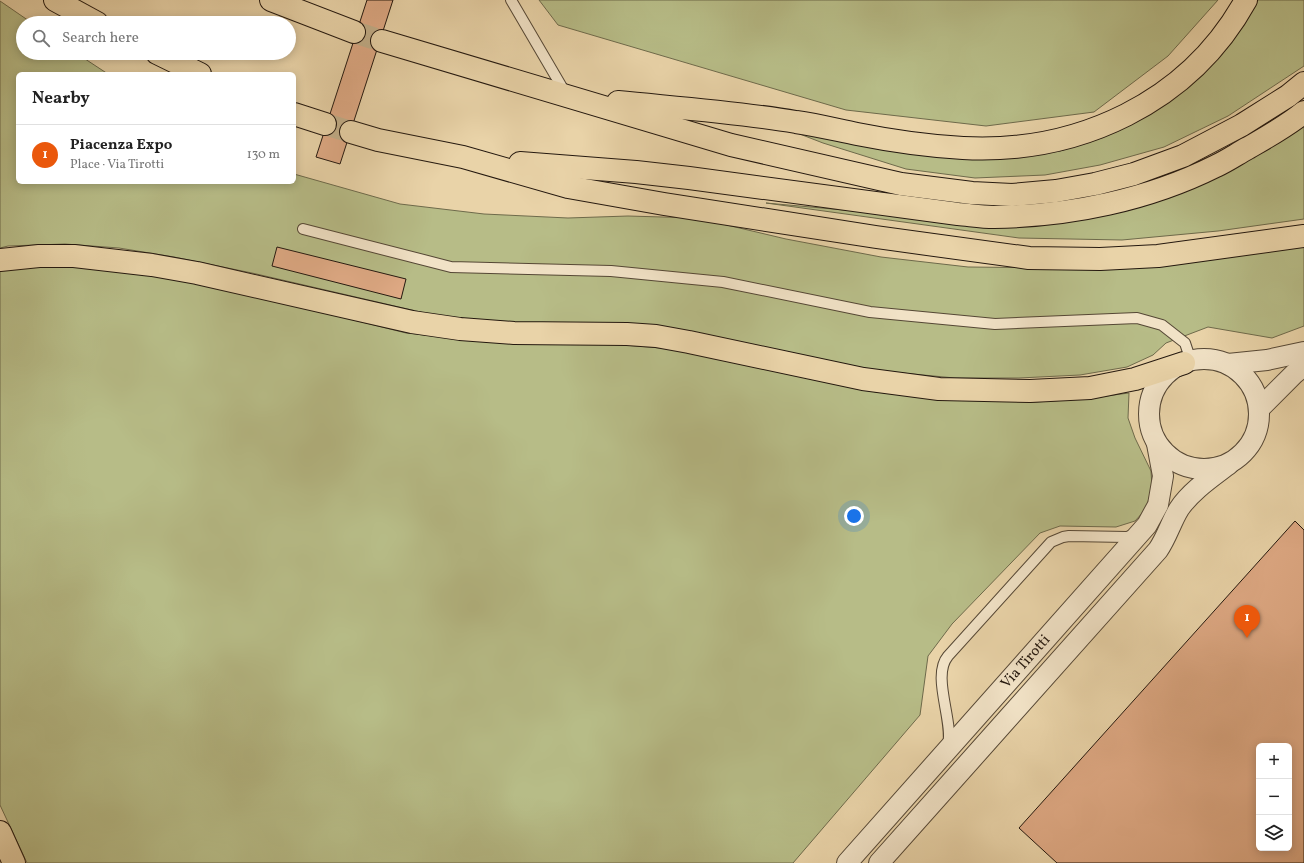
<!DOCTYPE html>
<meta charset="utf-8">
<style>
:root{--surface:#fff;--page:#f6f6f6;--text:#222;--muted:#767676;--line:#e0e0e0;--accent:#ea580c}
body{margin:0;font-family:Vollkorn,serif;background:var(--page);color:var(--text)}
.controls{position:absolute;right:12px;bottom:12px;display:grid;overflow:hidden;border-radius:6px;box-shadow:0 2px 10px #0003}
.controls button{width:36px;height:36px;display:grid;place-items:center;padding:0;border:0;border-bottom:1px solid var(--line);background:var(--surface);color:var(--text);font:20px sans-serif}
.you{position:absolute;left:854px;top:516px;width:14px;height:14px;margin:-10px;border:3px solid #fff;border-radius:50%;background:#1a73e8;box-shadow:0 0 0 6px #1a73e833}
.badge{display:grid;place-items:center;width:26px;height:26px;border-radius:50%;background:var(--accent);color:#fff;font-size:13px;font-weight:700}
.pin{position:absolute;translate:-50% -33px;filter:drop-shadow(0 1px 2px #0008)}
.pin::after{content:'';position:absolute;top:21px;width:14px;height:12px;background:inherit;clip-path:polygon(0 0,100% 0,50% 100%)}
.list{margin:0;padding:0;list-style:none}
h2{display:flex;justify-content:space-between;align-items:center;height:52px;margin:0;padding:0 16px;font-size:17px}
h2 small{font-size:13px;font-weight:400;color:var(--muted)}
.list li{display:grid;grid-template-columns:26px 1fr auto;gap:12px;align-items:center;box-sizing:border-box;height:60px;padding:0 16px;border-top:1px solid var(--line)}
.list b{display:block;font-size:15px;white-space:nowrap}
.list p{margin:0;font-size:13px;white-space:nowrap;color:var(--muted)}
.list em{font-size:13px;font-style:normal;color:var(--muted)}
.icon{flex:none;width:22px;height:22px;fill:none;stroke:currentColor;stroke-width:2;stroke-linecap:round;stroke-linejoin:round}
.map{position:relative;flex:none;width:1304px;height:863px;overflow:hidden}
.search{position:absolute;background:var(--surface);box-shadow:0 2px 10px #0003;left:16px;top:16px;width:280px;height:44px;display:flex;align-items:center;gap:10px;box-sizing:border-box;padding:0 14px;border-radius:22px;color:var(--muted);font-size:15px}
.panel{position:absolute;background:var(--surface);box-shadow:0 2px 10px #0003;left:16px;top:72px;width:280px;height:112px;border-radius:6px}
.map>svg:first-child{display:block}
</style>
<div class="map">
<svg width="1304" height="863" viewBox="0 0 1304 863">
<rect width="100%" height="100%" fill="#e9d3a8"/>
<filter id="stains"><feTurbulence type="fractalNoise" baseFrequency=".005" numOctaves="4"/><feColorMatrix values="0 0 0 0 .2 0 0 0 0 .09 0 0 0 0 .02 0 0 0 .5 -.17"/></filter>
<radialGradient id="worn" r=".72"><stop offset=".6" stop-color="#630" stop-opacity="0"/><stop offset="1" stop-color="#630" stop-opacity=".3"/></radialGradient>
<g fill="#b7bc87" stroke="#6e6a4b">
<polygon points="539,0 1218,0 1168,56 1094,112 986,126 846,110 558,25"/>
<polygon points="1258,0 1304,0 1304,66 1228,116 1164,147 1100,165 1045,175 975,178 906,169 823,143 792,131 990,157 1060,151 1103,137 1132,123 1239,29"/>
<polygon points="0,1 32,23 23,23 23,53 76,53 108,74 18,74 18,182 294,182 294,174 400,204 484,214 568,218 628,216 697,218 786,239 881,257 968,267 1064,268 1304,245 1304,326 1272,338 1208,327 1166,343 1153,355 1127,367 1080,375 1019,378 955,378 881,371 510,322 442,317 252,273 174,257 119,248 65,244 8,246 0,248"/>
<polygon points="1304,123 1304,219 1218,231 1122,240 1019,238 766,203 1022,226 1080,219"/>
<polygon points="64,265 118,270 199,284 290,304 406,333 469,340 612,344 673,349 876,392 959,399 1035,402 1083,399 1129,393 1128,418 1135,438 1151,471 1152,487 1146,509 1135,521 1116,527 1060,526 1040,533 952,624 928,656 920,715 793,863 27,863 0,805 0,270"/>
</g>
<g fill="#dea984" stroke="#24180f" fill-rule="evenodd">
<polygon points="367,0 393,0 340,164 316,157"/>
<polygon points="277,247 406,279 401,299 272,266"/>
<path d="M1295 521 1304 530V863H1057L1019 828ZM1259 746H1289V848H1259Z"/>
</g>
<g fill="none" stroke-linecap="round" stroke-linejoin="round">
<g stroke="#c2ae89" stroke-width="22" stroke-dasharray="22 11" stroke-linecap="butt">
<polyline points="354,32 382,41"/>
<polyline points="325,124 351,132"/>
</g>
<defs>
<g id="service">
<polyline points="511,0 566,94"/>
<polyline points="303,229 451,267 611,271 723,282 870,312 995,324 1137,318 1162,325 1185,343 1191,361"/>
<path d="M948 746C954 721 931 676 948 656L1051 542 1063 537 1069 536 1127 537 1136 534"/>
</g>
<g id="minor">
<circle cx="1204" cy="414" r="55"/>
<polyline points="1228,364 1267,360 1304,352"/>
<polyline points="1259,409 1294,374 1304,366"/>
<path id="s1" d="M847 863 1147 525 1158 505 1163 476 1157 444"/>
<path d="M879 863 1158 550C1167 537 1171 522 1179 509 1191 491 1212 477 1229 464"/>
</g>
<polyline id="primary" points="0,832 14,863"/>
<g id="motorway">
<polyline points="55,0 97,23"/>
<polyline points="271,0 354,32"/>
<polyline points="382,41 731,145 901,184 972,193 1012,195 1056,191 1095,184 1134,174 1183,156 1242,125 1288,96 1304,83"/>
<polyline points="157,53 200,74"/>
<path d="M618 102C678 108 737 112 796 122 817 125 837 130 857 134 892 141 927 146 963 148 1078 154 1189 103 1246 0"/>
<polyline points="294,114 325,124"/>
<polyline points="351,132 378,140 463,157 568,187 664,204 876,237 1029,258 1100,259 1158,256 1304,236"/>
<path d="M520 163 636 172 689 178 958 214C970 215 982 217 994 217 1070 216 1148 200 1216 166 1227 161 1237 154 1248 148 1267 137 1287 126 1304 112"/>
<polyline points="0,260 39,256 74,256 152,265 197,273 412,322 460,329 514,333 627,334 656,336 689,342 863,379 939,389 1030,391 1090,388 1135,379 1184,363"/>
</g>
</defs>
<use href="#service" stroke="#554735" stroke-width="12"/>
<use href="#minor" stroke="#554735" stroke-width="22"/>
<use href="#primary" stroke="#24180f" stroke-width="24"/>
<use href="#motorway" stroke="#24180f" stroke-width="24"/>
<use href="#service" stroke="#f1e2c6" stroke-width="10"/>
<use href="#minor" stroke="#f1e2c6" stroke-width="20"/>
<use href="#primary" stroke="#e9d3a8" stroke-width="22"/>
<use href="#motorway" stroke="#e9d3a8" stroke-width="22"/>
</g>
<g text-anchor="middle" dominant-baseline="central" stroke-width="4" stroke-linejoin="round" paint-order="stroke">
<g font-size="15" fill="#24180f" stroke="#f1e2c6">
<text stroke="none"><textPath href="#s1" startOffset="269">Via Tirotti</textPath></text>
</g>
</g>
<rect width="100%" height="100%" filter="url(#stains)"/>
<rect width="100%" height="100%" fill="url(#worn)"/>
</svg>
<div class="controls">
<button>+</button>
<button>−</button>
<button><svg class="icon" aria-label="layers" viewBox="0 0 24 24"><path d="M12 4l9 5-9 5-9-5zM3 14l9 5 9-5"/></svg></button>
</div>
<div class="you"></div>
<div class="pin badge" style="left:1247px;top:638px">1</div>
<div class="search"><svg class="icon" aria-label="search" viewBox="0 0 24 24"><circle cx="10" cy="10" r="6"/><path d="M15 15l6 6"/></svg>Search here</div>
<section class="panel">
<h2>Nearby<small></small></h2>
<ul class="list">
<li><span class="badge">1</span><div><b>Piacenza Expo</b><p>Place · Via Tirotti</p></div><em>130 m</em></li>
</ul>
</section>
</div>
